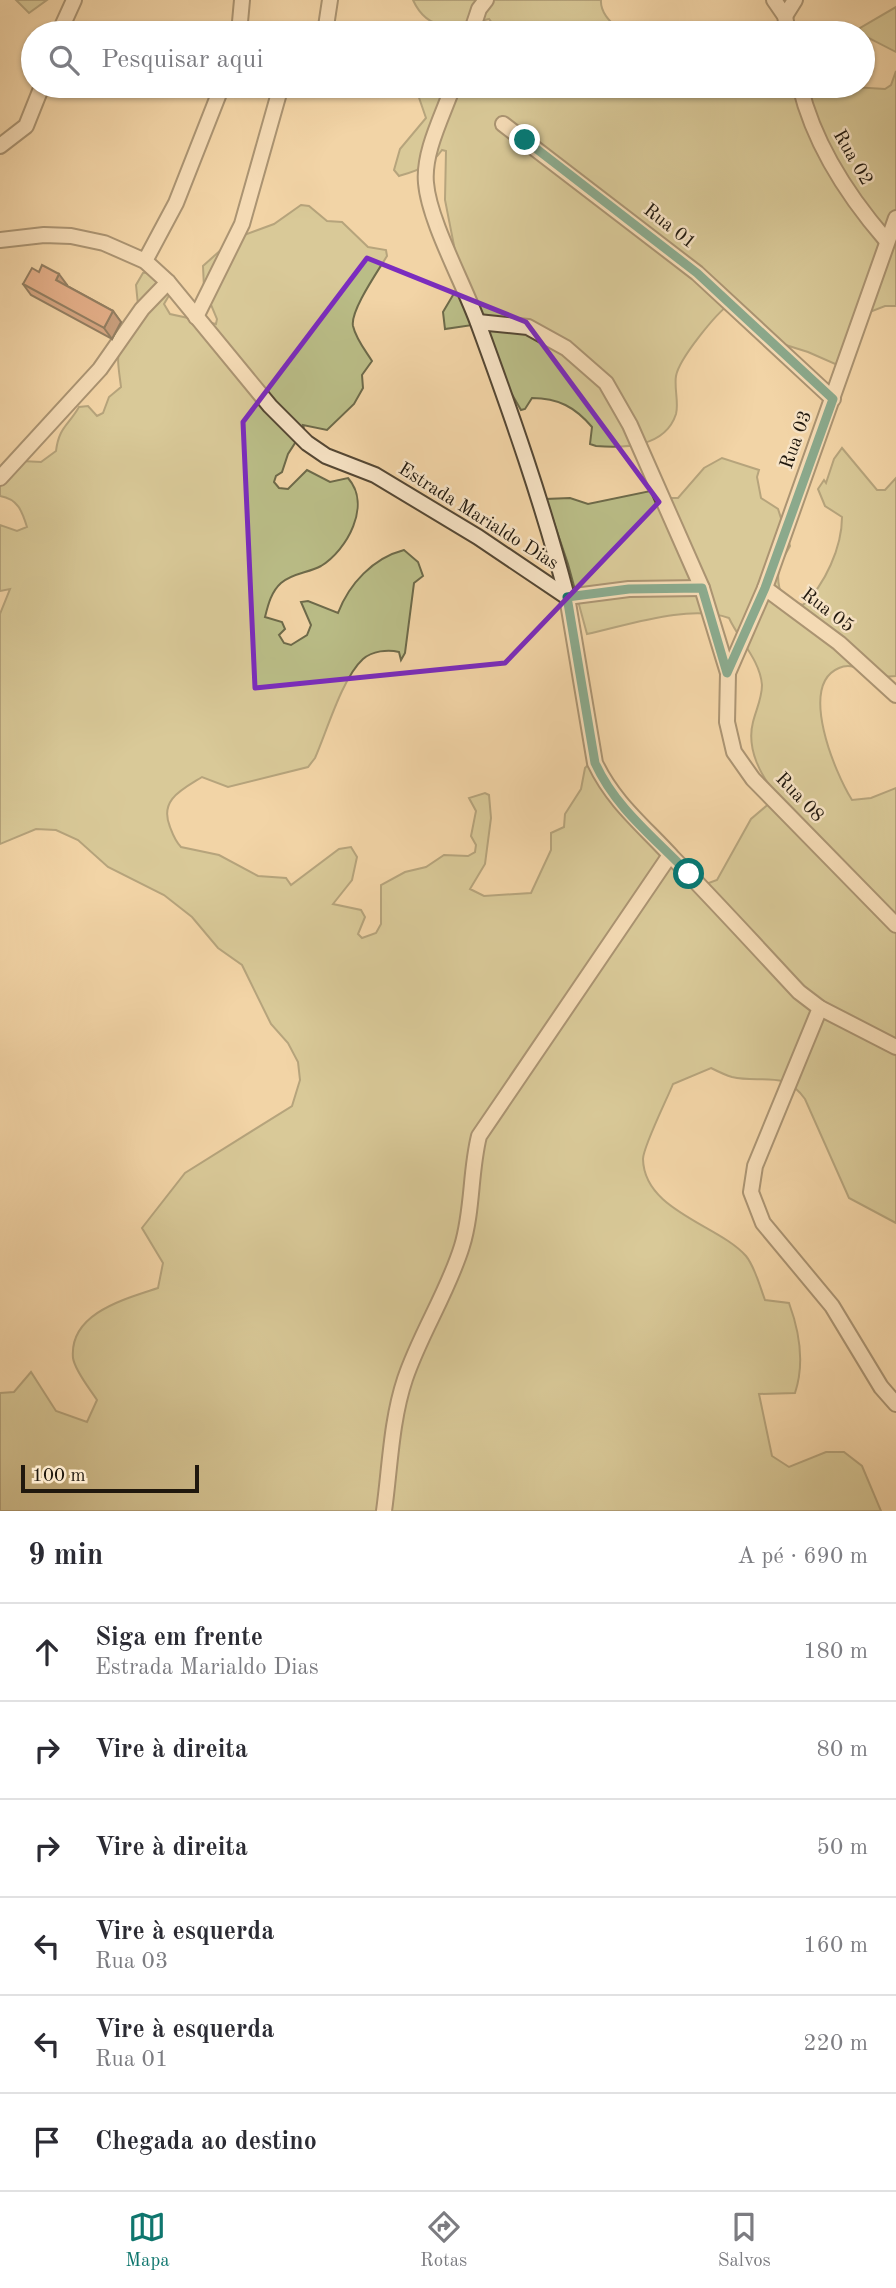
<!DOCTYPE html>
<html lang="pt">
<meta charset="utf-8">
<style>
:root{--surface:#fff;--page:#f7f7f7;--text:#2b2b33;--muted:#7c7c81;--line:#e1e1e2;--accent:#0f766e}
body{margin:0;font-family:"Old Standard TT",serif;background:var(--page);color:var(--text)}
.scale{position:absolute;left:21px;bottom:18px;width:178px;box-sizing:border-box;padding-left:7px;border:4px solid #20180e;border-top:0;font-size:19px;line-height:24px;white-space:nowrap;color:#20180e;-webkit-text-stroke:5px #f7e3c5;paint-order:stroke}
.stop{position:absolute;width:21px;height:21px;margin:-16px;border:5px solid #0f766e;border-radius:50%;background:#fff}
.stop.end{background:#0f766e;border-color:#fff;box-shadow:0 2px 7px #0008}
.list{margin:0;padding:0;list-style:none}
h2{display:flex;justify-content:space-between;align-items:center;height:91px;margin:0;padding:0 28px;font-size:30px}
h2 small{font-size:23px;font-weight:400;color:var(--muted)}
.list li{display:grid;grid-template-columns:46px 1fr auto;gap:21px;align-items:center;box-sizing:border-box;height:98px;padding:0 28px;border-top:2px solid var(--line)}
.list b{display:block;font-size:26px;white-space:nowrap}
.list p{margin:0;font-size:23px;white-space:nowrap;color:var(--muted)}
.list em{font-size:23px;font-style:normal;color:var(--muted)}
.icon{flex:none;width:38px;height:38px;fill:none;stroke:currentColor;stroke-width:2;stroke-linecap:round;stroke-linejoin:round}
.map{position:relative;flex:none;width:896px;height:1511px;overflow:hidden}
.search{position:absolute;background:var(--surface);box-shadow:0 2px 5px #0004;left:21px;right:21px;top:21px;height:77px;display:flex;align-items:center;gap:18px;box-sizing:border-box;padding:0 24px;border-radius:38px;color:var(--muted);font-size:26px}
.sheet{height:679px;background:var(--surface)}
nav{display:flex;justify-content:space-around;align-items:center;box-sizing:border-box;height:98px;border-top:2px solid var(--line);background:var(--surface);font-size:19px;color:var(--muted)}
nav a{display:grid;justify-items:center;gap:4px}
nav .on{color:var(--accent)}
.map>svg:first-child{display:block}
</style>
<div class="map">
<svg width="896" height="1511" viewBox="0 0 896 1511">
<rect width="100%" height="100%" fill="#f2d4a6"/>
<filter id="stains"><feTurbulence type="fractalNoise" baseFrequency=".00286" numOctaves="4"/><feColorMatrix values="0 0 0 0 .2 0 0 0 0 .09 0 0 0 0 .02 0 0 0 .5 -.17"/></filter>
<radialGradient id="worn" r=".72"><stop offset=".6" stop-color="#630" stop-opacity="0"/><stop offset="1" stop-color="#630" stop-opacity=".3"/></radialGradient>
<g fill="#babd87" stroke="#6d6a4a" stroke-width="2">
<polygon points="16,0 47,0 29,13"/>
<path d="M413 0H601C600 14 613 24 622 33H489L492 23 489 19C458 27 429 35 413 0Z"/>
<polygon points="896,7 896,52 855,31"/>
<path d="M896 71V306H885L867 313 842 367 808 352 773 341 731 303C716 313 679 359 676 376 674 388 679 403 676 414 665 448 624 448 596 446L590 444 592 427C575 407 558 398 532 398L525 409 521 410 472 325 445 329 443 312 456 290 459 271 445 200 446 151 442 150C430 167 418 170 399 176L394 170 400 149 426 118 415 86H669L673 90 690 96 708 94 719 86H789L815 93 837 86 885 89 891 85Z"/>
<path d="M301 205 309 206 327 221 342 222 368 247 386 250 387 256C378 271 350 311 353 326 356 339 365 350 372 361L362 375 363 388 354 404 327 430 303 425 304 429 288 454 282 472 276 476 274 482 279 488 288 489 307 470 330 482 348 478C372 505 347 550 321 566 308 573 292 573 281 583 271 592 268 605 265 617L282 622 285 629 279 635 284 643 291 645 307 635 311 625 301 602 308 601 338 613C349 584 373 558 404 550L418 562 423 576 414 583 405 653 401 660 399 652C388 649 372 651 363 659 342 678 327 731 315 758L308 767 228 787 202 777C181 790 159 800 170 827 173 835 175 841 181 847L219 855 258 876 286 878 291 885 339 849 351 847 357 857 352 880 333 904 361 910 365 917 358 934 362 938 376 933 381 924V885L405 872 426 867 444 855 468 856 475 852 476 845 471 836 476 811 469 798 485 793 489 795 491 818 485 864 470 889 484 896 531 893 551 850V833L564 827 565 814 581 789 585 768 588 765 706 884 717 880 751 819 778 796C761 777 746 749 753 722 756 710 762 698 762 685 760 660 739 640 729 618 689 604 629 625 587 634L568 564 546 499 570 498 588 504 660 489 669 498H678L704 468 722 458 759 470 757 477 761 498 778 509 790 546C778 566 774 577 783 599L803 605C825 585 842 547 842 517L825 506 818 489 824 480 826 483 834 459 842 448 877 490H885L896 478V676C889 676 881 678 875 676 863 671 852 662 839 668 798 685 835 773 852 800L871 798 896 788V914L892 913 896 918V1223L849 1198 805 1099C784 1069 762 1084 732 1077 725 1075 717 1071 711 1068L673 1084C667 1099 643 1147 643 1159 644 1211 719 1225 746 1256 755 1267 760 1287 765 1300L789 1303C800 1333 805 1363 795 1393L759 1394 772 1456 789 1467 826 1452H844L862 1466 881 1511H0V1393L14 1392 31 1372 56 1411 87 1422 97 1400C90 1389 75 1371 73 1358 69 1313 125 1299 158 1288L163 1263 142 1228 185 1173 292 1106 300 1080 298 1062 288 1043 271 1024 242 965 218 948 192 917 164 895 108 867 78 840 56 830 36 829 0 844V614L10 589 0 591V525L17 531 27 527C22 511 18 499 0 496V481L21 461 41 462 56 451C59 427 68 426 79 407L88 406 97 416 103 413 109 397 121 387C117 355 113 346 140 325L136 285 143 273 159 271 174 278V287L164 304 170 314 216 324 217 319 204 288 203 266 233 239 274 224Z"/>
</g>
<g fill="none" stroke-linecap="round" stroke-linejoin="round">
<defs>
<g id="minor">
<polyline points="774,0 785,16 788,33"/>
<polyline points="785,16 795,0"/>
<polyline points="59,33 74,0"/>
<polyline points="239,33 242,0"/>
<polyline points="325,33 330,0"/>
<polyline points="471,33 479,9 486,0"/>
<path d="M453 86C443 115 423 152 426 183 429 221 464 284 478 323 511 413 543 504 567 597L629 589 702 588"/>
<path d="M800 86C814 144 847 195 886 240"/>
<polyline points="503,124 697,273 833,399"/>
<polyline points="0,146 26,126 42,86"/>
<path d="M0 240 44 235 71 236 104 243 145 261 168 282 270 406 307 443 326 456 375 475 478 537 567 597 595 763C614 803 644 826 673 858 716 902 757 947 799 992L820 1008 896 1047"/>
<polyline points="145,261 176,203 222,86"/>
<polyline points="196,317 242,224 281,86"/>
<polyline points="478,322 528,327 566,348 606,383 630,425 702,588 728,673 727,722 734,752 753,779 896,925"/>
<polyline points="0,478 100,369 142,309 168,282"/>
<polyline points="765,588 839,643 896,695"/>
<polyline points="728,673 765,588 896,218"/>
<polyline points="820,1008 755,1166 751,1192 763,1223 832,1306 881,1387 896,1404"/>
<path d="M384 1511C390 1468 391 1421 405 1379 420 1334 448 1292 462 1246 473 1210 470 1172 479 1136L670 855"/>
</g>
</defs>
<use href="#minor" stroke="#544734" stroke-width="18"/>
<use href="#minor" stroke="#f7e3c5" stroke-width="14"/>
</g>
<polygon fill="#b37057" stroke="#20180e" stroke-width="2" points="39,272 67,285 67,286 113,311 121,322 112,339 31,295 23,284"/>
<g fill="#925b47" stroke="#20180e" stroke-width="2">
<polygon points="59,274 67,285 64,292 56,280"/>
<polygon points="113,311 121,322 112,339 104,328"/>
</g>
<polygon fill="#d08265" stroke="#20180e" stroke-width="2" points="42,265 59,274 56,280 113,311 104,328 23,284 32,268 39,272"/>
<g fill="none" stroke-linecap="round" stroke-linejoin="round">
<path stroke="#0f766e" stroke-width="9" d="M525 140 697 273 833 399 765 588 727 673 702 588 629 589 567 597 595 763C616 809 655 838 689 874"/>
</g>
<path d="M0 0H896V1511H0ZM367 258 526 322 659 502 505 663 255 688 243 422Z" fill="#f2d4a6" fill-opacity=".55" fill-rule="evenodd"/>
<path fill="none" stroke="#7b2cbf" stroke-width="5" stroke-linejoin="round" d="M367 258 526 322 659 502 505 663 255 688 243 422Z"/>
<g text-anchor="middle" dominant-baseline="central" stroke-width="5" stroke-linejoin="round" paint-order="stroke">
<g font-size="19" fill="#20180e" stroke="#f7e3c5">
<text transform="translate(852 158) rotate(60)">Rua 02</text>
<text transform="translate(669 227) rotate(38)">Rua 01</text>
<text transform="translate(797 440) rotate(-70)">Rua 03</text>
<text transform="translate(478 517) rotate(32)">Estrada Marialdo Dias</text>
<text transform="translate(827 611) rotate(37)">Rua 05</text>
<text transform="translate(799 798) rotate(46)">Rua 08</text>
</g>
</g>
<rect width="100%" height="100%" filter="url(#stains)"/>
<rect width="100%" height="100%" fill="url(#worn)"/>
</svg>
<div class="scale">100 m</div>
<div class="stop" style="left:689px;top:874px"></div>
<div class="stop end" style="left:525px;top:140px"></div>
<div class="search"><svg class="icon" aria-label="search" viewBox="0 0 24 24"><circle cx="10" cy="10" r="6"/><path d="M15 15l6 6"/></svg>Pesquisar aqui</div>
</div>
<section class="sheet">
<h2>9 min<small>A pé · 690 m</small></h2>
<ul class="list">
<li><svg class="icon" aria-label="ahead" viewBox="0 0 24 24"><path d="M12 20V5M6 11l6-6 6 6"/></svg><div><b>Siga em frente</b><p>Estrada Marialdo Dias</p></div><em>180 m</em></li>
<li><svg class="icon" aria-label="right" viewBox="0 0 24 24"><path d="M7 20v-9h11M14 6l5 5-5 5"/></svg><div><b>Vire à direita</b></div><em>80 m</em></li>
<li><svg class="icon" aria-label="right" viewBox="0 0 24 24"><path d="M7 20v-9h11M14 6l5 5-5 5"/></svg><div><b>Vire à direita</b></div><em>50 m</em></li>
<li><svg class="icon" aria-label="left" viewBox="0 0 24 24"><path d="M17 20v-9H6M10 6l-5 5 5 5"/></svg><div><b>Vire à esquerda</b><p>Rua 03</p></div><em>160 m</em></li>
<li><svg class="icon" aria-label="left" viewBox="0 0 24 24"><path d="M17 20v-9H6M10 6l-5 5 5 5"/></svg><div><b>Vire à esquerda</b><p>Rua 01</p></div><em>220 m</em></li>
<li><svg class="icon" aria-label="arrive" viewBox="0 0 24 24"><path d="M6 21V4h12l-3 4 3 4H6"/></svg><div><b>Chegada ao destino</b></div></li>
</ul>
</section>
<nav>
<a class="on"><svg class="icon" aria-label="map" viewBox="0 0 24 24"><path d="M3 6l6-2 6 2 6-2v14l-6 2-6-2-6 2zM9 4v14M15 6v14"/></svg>Mapa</a>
<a><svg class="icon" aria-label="directions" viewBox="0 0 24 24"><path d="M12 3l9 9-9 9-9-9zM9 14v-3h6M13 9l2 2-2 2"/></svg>Rotas</a>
<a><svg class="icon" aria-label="saved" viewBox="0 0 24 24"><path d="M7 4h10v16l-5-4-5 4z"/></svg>Salvos</a>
</nav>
